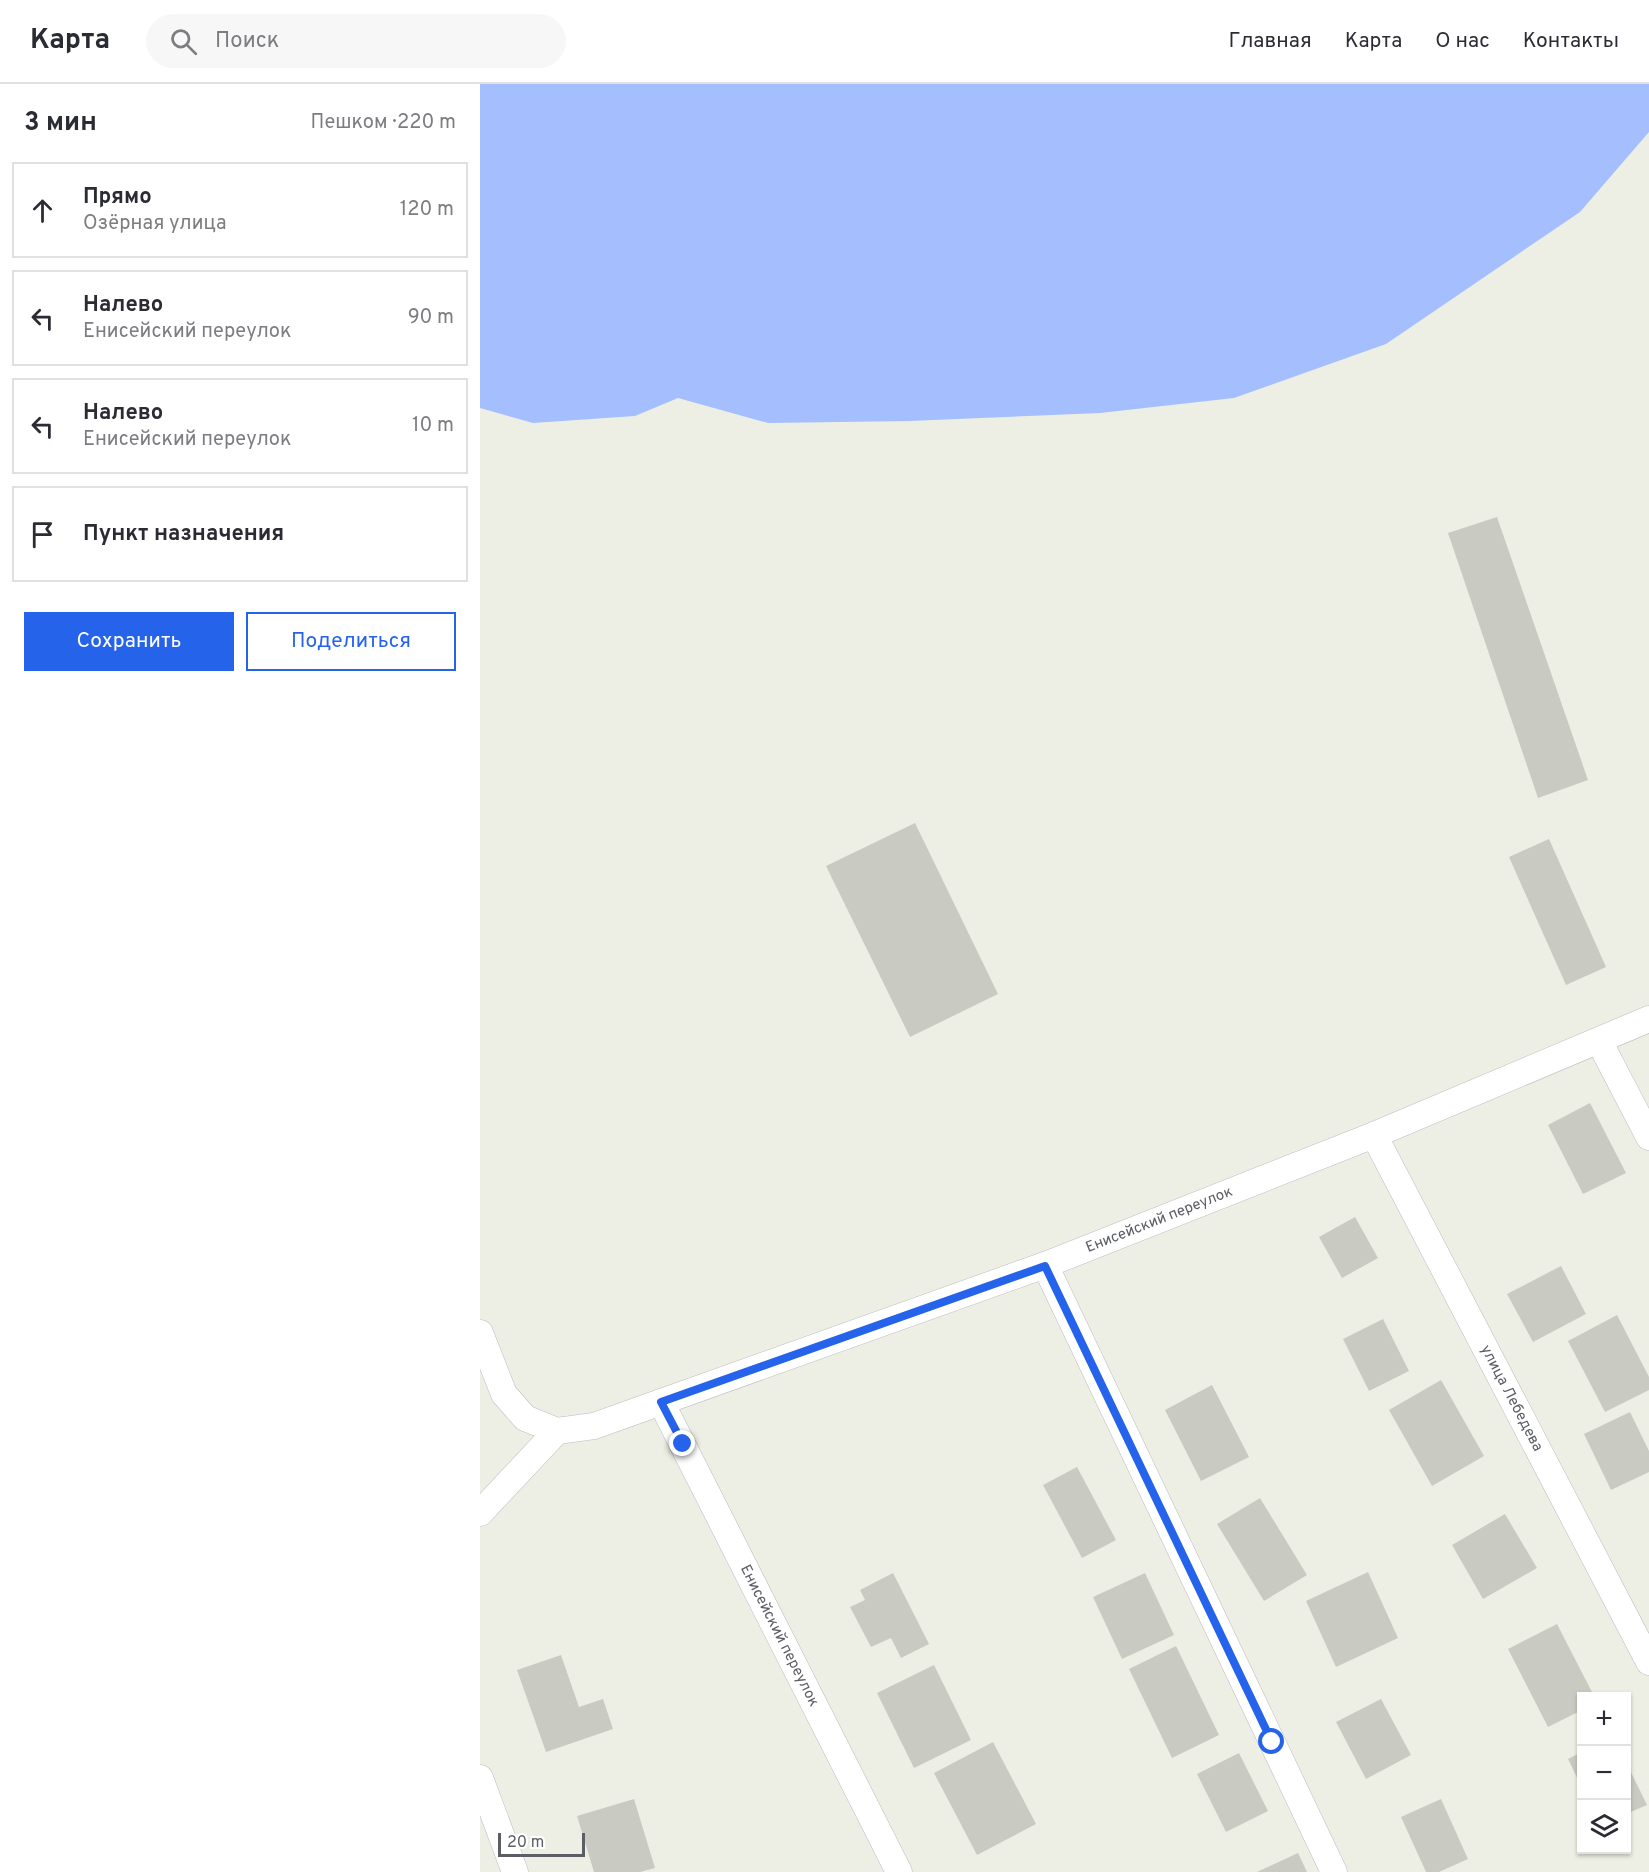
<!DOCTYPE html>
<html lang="ru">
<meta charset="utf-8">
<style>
:root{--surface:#fff;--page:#f7f7f7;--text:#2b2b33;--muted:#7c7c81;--line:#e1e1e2;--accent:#2563eb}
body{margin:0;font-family:Overpass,sans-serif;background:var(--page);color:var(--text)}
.controls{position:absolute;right:18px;bottom:18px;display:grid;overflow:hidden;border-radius:0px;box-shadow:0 2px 4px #0004}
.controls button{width:54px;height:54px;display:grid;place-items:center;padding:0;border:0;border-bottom:2px solid var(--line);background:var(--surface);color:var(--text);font:30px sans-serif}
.scale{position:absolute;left:18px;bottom:15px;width:87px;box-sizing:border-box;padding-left:6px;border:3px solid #5c5e65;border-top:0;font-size:16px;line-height:21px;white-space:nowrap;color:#5c5e65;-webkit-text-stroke:4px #fff;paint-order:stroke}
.stop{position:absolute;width:18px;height:18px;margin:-14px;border:4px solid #2563eb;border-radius:50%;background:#fff}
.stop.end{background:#2563eb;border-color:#fff;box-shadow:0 2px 6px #0008}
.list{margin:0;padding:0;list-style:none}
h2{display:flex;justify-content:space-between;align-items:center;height:78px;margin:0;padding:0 24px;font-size:26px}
h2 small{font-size:20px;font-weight:400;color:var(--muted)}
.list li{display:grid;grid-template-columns:39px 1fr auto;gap:18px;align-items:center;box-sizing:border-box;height:96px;margin:0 12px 12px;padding:0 12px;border:2px solid var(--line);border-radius:0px}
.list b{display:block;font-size:22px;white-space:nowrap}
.list p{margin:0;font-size:20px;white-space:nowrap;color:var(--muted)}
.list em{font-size:20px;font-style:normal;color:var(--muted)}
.actions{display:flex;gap:12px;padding:18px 24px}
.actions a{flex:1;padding:14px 0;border:2px solid var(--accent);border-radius:0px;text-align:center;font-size:21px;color:var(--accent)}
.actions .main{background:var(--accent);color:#fff}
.icon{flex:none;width:33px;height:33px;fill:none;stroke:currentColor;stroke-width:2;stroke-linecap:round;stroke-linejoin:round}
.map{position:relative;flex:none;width:1169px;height:1788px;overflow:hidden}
header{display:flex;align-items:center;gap:36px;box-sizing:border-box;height:84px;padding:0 30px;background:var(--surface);border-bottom:2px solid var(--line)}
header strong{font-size:28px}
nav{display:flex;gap:33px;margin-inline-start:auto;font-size:21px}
.search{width:420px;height:54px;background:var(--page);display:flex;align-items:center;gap:15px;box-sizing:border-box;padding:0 21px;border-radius:33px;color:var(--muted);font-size:22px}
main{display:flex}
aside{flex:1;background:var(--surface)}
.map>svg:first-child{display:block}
</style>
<header>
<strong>Карта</strong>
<div class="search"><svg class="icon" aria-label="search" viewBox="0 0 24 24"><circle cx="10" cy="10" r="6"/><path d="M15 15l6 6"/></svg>Поиск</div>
<nav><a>Главная</a><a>Карта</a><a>О нас</a><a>Контакты</a></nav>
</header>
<main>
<aside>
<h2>3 мин<small>Пешком · 220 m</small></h2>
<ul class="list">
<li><svg class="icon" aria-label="ahead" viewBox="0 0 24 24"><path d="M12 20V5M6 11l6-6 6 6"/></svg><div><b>Прямо</b><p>Озёрная улица</p></div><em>120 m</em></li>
<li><svg class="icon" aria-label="left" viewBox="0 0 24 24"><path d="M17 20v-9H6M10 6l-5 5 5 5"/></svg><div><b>Налево</b><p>Енисейский переулок</p></div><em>90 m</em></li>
<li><svg class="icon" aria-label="left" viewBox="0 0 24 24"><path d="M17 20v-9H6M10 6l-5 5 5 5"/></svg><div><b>Налево</b><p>Енисейский переулок</p></div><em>10 m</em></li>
<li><svg class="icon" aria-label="arrive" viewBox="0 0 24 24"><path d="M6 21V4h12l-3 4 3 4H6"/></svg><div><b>Пункт назначения</b></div></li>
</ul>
<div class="actions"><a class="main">Сохранить</a><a>Поделиться</a></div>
</aside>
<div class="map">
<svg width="1169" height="1788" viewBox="0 0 1169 1788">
<rect width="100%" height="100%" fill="#eeefe4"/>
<polygon fill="#a5befe" points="0,0 1169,0 1169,48 1100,128 906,260 754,314 620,329 429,337 288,339 198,314 155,332 53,339 0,324"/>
<g fill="#c9cac1">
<polygon points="1017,433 1108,696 1058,714 968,449"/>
<polygon points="435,739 518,910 430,953 346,782"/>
<polygon points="1069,755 1126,883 1086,901 1029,773"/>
<polygon points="1110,1019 1146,1089 1103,1110 1068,1041"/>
<polygon points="875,1133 898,1174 862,1194 839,1153"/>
<polygon points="1081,1182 1106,1230 1053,1258 1027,1210"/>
<polygon points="1137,1231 1169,1293 1169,1306 1125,1328 1088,1257"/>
<polygon points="903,1235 929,1287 889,1307 863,1255"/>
<polygon points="961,1296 1004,1372 952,1402 909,1326"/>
<polygon points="732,1301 769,1373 721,1397 685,1326"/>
<polygon points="1150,1328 1169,1367 1169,1388 1131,1406 1104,1350"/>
<polygon points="597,1383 636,1456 602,1474 563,1401"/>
<polygon points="780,1414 827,1491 784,1517 737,1440"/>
<polygon points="1025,1430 1057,1484 1003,1515 972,1461"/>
<polygon points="888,1488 918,1554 856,1583 826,1517"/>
<polygon points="413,1489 449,1560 421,1574 411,1554 391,1563 370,1523 385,1516 380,1506"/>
<polygon points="665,1489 694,1551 642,1575 613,1513"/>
<polygon points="1077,1540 1114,1612 1102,1612 1102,1626 1068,1643 1028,1565"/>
<polygon points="696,1562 739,1651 692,1674 649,1585"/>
<polygon points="81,1571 99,1623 123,1615 133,1645 66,1668 37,1586"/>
<polygon points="454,1581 491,1656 434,1684 397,1609"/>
<polygon points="901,1615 931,1671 886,1695 856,1638"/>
<polygon points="513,1658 556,1740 497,1771 454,1689"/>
<polygon points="1102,1668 1102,1704 1088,1675"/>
<polygon points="759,1669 788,1727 746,1748 717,1690"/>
<polygon points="1146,1678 1167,1721 1146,1730"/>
<polygon points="154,1715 175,1784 160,1788 114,1788 97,1732"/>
<polygon points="961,1715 988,1775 959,1788 946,1788 921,1733"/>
<polygon points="818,1769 827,1788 777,1788"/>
</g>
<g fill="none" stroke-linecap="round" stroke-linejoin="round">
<defs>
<g id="minor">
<polyline points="1119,957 1169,1053"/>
<path id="s1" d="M894 1051 1169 1578"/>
<polyline points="565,1181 854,1788"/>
<path id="s2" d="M0 1249 24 1310 45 1334 77 1347 114 1342 565 1181 894 1051 1169 935"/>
<path id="s3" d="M181 1318 419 1788"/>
<polyline points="0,1429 77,1347"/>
<polyline points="0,1694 35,1788"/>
</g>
</defs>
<use href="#minor" stroke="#bcbcc3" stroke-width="27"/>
<use href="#minor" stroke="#fff" stroke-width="26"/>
</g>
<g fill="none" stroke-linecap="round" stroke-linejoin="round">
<polyline stroke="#2563eb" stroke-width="8" points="203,1360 181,1318 565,1182 792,1658"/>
</g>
<g text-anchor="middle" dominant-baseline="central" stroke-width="4.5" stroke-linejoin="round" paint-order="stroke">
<g font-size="15" fill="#5c5e65" stroke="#fff">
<text stroke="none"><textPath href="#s2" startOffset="771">Енисейский переулок</textPath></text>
<text stroke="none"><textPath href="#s1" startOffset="297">улица Лебедева</textPath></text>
<text stroke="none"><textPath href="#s3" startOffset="262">Енисейский переулок</textPath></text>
</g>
</g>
</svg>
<div class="controls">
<button>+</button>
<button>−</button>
<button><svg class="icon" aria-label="layers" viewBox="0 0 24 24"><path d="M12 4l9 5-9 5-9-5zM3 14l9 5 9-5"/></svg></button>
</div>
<div class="scale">20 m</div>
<div class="stop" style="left:792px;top:1658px"></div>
<div class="stop end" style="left:203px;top:1360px"></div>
</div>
</main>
